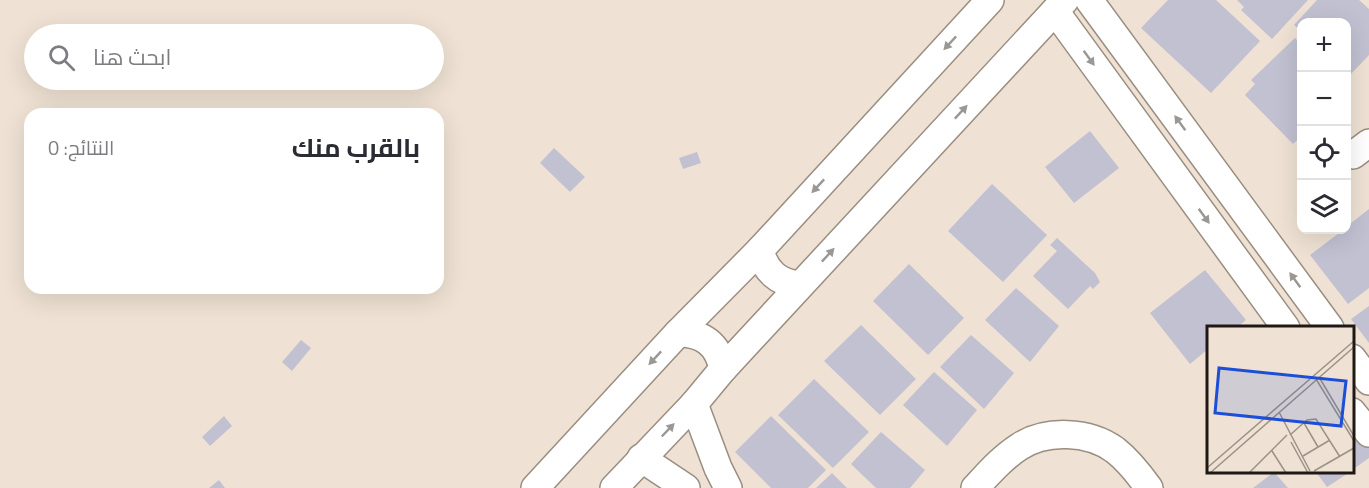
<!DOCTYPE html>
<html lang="ar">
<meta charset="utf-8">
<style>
:root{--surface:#fff;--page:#f2f2f3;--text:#2b2b33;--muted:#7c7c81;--line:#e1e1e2}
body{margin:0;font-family:"Titillium Web",Cairo,sans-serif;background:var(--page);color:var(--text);direction:rtl}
.controls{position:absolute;right:18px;top:18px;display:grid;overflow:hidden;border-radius:12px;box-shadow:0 6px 24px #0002}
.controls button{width:54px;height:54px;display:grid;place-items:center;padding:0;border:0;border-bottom:2px solid var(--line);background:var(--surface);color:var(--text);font:30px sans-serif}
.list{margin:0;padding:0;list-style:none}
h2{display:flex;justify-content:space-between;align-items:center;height:78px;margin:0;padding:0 24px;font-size:26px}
h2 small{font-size:20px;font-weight:400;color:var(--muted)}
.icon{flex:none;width:33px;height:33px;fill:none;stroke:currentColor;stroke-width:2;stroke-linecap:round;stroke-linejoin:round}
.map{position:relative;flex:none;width:1369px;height:488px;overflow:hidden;direction:ltr}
.search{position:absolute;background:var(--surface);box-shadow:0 6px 24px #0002;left:24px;top:24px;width:420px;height:66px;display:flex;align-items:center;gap:15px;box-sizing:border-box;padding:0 21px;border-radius:33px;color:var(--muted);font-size:22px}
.panel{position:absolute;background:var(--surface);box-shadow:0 6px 24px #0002;left:24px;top:108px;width:420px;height:186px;border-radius:18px;direction:rtl}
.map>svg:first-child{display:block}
</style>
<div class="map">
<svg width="1369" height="488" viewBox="0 0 1369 488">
<rect width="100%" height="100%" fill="#efe2d4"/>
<g fill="#c1c1d2">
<polygon points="1168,0 1216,0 1260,41 1211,93 1141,28"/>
<polygon points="1237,0 1308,0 1272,39 1241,10 1244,7"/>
<polygon points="1317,0 1359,0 1369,9 1369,55 1350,75 1346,72 1346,22 1302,22 1302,32 1294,25"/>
<polygon points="1295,38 1302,45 1302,136 1293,144 1245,95 1255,84 1251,80"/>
<polygon points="1090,131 1119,168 1074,203 1045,167"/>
<polygon points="554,148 585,177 570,192 540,163"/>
<polygon points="697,152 701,163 683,169 679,158"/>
<polygon points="992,184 1047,235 1003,282 948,231"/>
<polygon points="1369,209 1369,288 1348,304 1310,255 1343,230 1346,230 1346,227"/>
<polygon points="1057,238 1095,273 1100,282 1093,289 1090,286 1068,309 1033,276 1057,251 1050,245"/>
<polygon points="909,264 964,318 928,355 873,301"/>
<polygon points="1205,270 1246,320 1236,328 1208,328 1208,349 1190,364 1150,313"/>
<polygon points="1016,288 1059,326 1030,362 985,320"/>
<polygon points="1369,306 1369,343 1351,319"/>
<polygon points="861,325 916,379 880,415 824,361"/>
<polygon points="971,335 1014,373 984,409 940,367"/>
<polygon points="301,340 311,348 292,371 282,362"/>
<polygon points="934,372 977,410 947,446 903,405"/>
<polygon points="814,379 869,432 833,468 778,415"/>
<polygon points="224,416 232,426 210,446 202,437"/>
<polygon points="771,416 826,470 808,488 771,488 735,452"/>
<polygon points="1352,422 1369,446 1369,458 1352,470"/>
<polygon points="881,432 925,470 910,488 876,488 851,464"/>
<polygon points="1274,472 1288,488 1253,488"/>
<polygon points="1316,472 1350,472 1327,487"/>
<polygon points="832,473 847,488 816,488"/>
<polygon points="219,480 225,488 209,488"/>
</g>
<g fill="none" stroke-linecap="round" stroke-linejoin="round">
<defs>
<g id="minor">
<polyline points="1089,0 1330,328"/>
<polyline points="1055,11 1286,328"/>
<polyline points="1353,155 1369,143"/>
<path d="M760 250C765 271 778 283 800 285"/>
<path d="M678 333C703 333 718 344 723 369"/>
<polyline points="1352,358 1369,381"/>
<polyline points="694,404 718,468 728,488"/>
<polyline points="1352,412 1369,433"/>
<polyline points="641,458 686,488"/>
<polyline points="535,488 678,333 760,250 990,0"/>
<polyline points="614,488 694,404 723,369 1065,0"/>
<path d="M975 488C989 473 1002 458 1019 447 1046 429 1089 431 1115 450 1129 461 1139 474 1149 488"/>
</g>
</defs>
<use href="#minor" stroke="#9a8e81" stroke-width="30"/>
<use href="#minor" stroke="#fff" stroke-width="27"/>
</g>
<defs><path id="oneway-solid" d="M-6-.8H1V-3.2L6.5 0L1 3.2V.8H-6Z" transform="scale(1.5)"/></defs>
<g fill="#9a9895">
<use href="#oneway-solid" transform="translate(950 43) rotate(133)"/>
<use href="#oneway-solid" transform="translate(1089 58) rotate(54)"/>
<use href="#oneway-solid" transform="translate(961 112) rotate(-47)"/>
<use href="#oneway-solid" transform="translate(1180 123) rotate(-126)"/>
<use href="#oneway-solid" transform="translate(818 186) rotate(133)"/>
<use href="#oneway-solid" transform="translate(1204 216) rotate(54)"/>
<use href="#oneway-solid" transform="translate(828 255) rotate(-47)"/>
<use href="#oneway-solid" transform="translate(1295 280) rotate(-126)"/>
<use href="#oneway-solid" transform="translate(655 358) rotate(133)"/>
<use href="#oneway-solid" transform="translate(668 430) rotate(-46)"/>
</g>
<g transform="translate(1207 326)">
<rect width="147" height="147" fill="#efe2d4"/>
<path fill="none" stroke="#9b9287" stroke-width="1.5" d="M112 51 147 110M109 53 147 115M72 86 103 145M97 97 111 121M83 109 100 94 109 93 133 131M84 116 101 147M65 125 79 147M96 130 123 114M0 142 147 15M107 145 147 122M3 147 147 21M42 147 80 109"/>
<path fill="#1d4ed8" fill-opacity="0.15" stroke="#1d4ed8" stroke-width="3" d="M12 42 139 55 134 100 8 87Z"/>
<rect width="147" height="147" fill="none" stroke="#1e1914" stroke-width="3"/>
</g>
</svg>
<div class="controls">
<button>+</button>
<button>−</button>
<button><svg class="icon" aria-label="locate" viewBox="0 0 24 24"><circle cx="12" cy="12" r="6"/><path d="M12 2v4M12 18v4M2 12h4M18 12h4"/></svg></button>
<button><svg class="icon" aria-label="layers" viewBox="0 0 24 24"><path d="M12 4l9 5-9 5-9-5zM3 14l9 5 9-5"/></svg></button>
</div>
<div class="search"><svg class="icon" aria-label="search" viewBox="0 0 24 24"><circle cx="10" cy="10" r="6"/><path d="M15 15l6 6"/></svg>ابحث هنا</div>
<section class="panel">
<h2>بالقرب منك<small>النتائج: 0</small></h2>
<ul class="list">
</ul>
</section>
</div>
